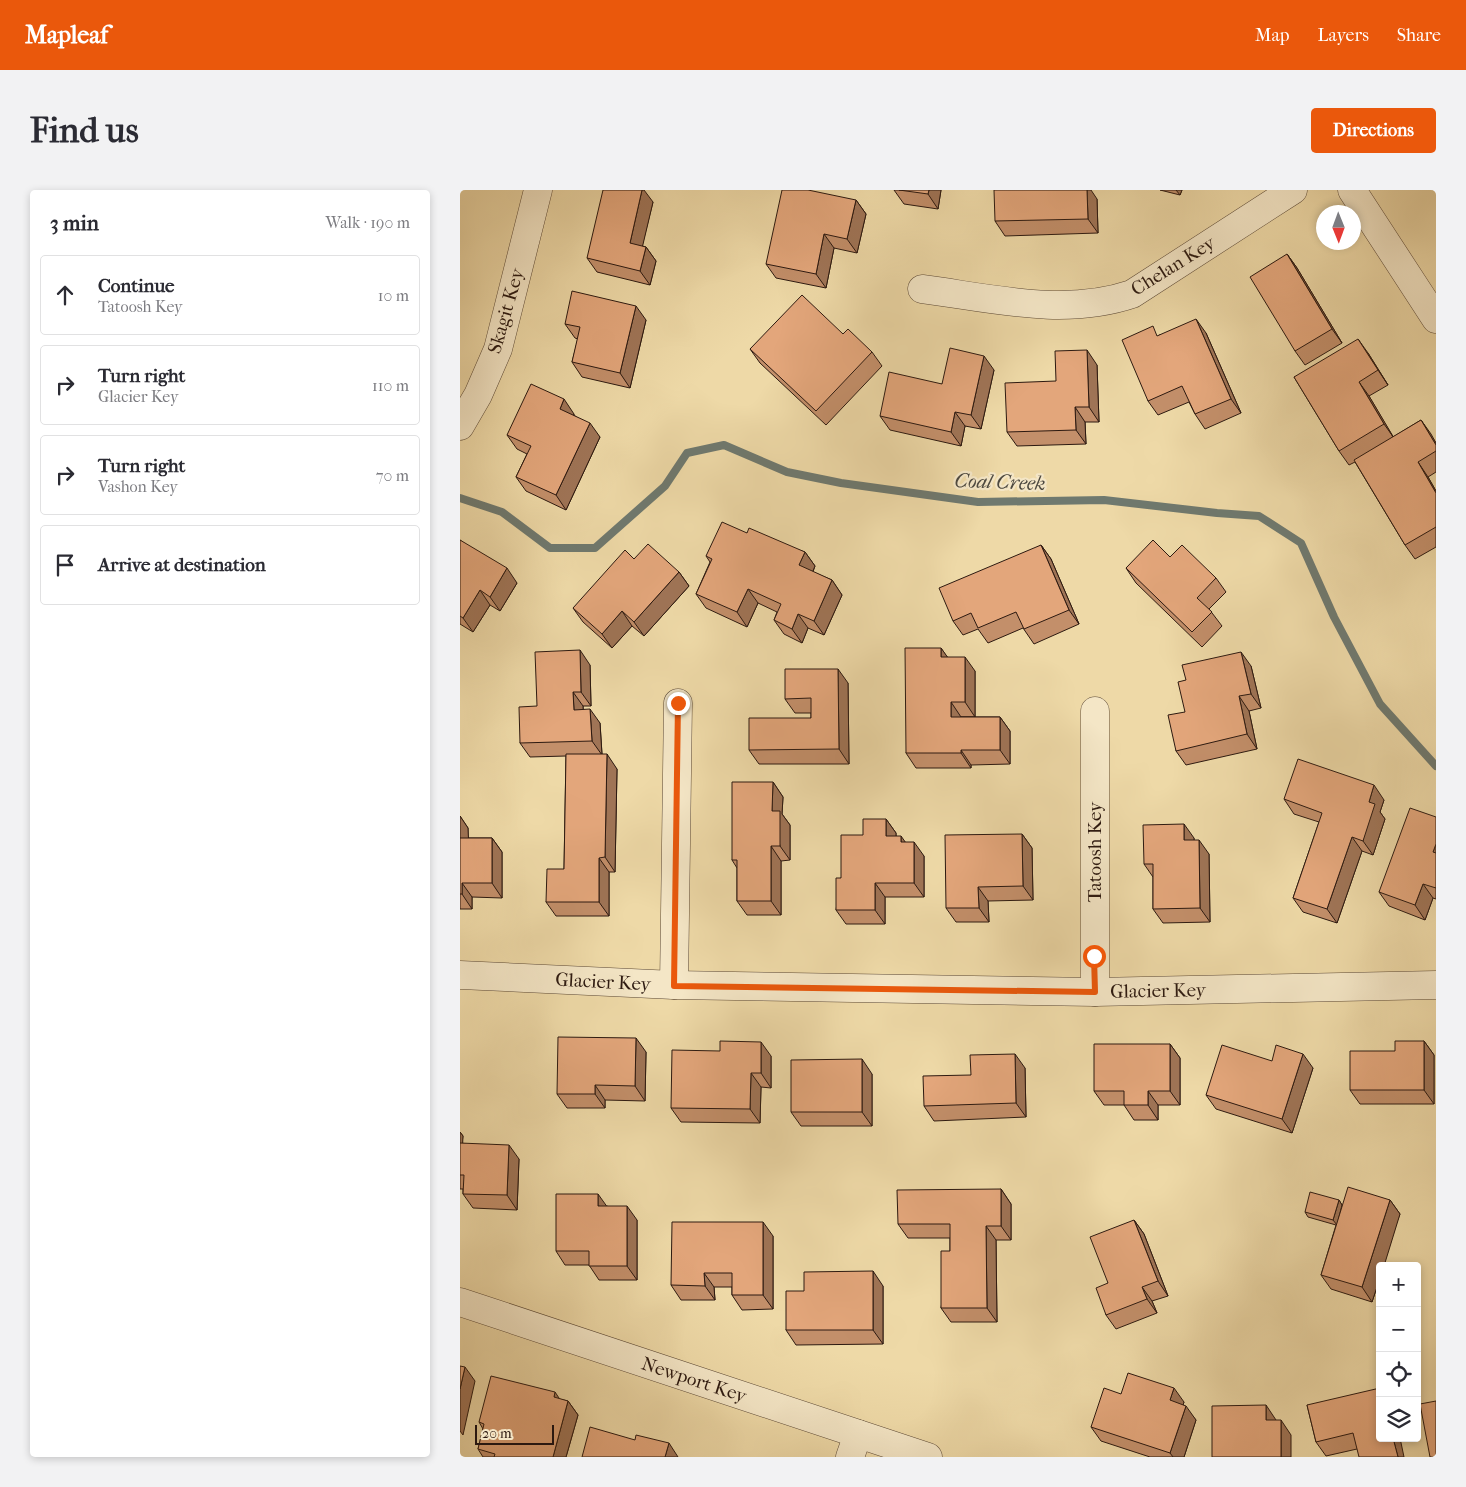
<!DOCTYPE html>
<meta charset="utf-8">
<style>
:root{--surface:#fff;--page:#f2f2f3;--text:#2b2b33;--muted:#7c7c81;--line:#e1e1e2;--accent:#ea580c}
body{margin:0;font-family:"IM FELL French Canon",serif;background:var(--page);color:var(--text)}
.controls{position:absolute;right:15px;bottom:15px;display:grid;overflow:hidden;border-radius:5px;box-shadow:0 2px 8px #0003}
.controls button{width:45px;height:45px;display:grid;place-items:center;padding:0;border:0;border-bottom:1px solid var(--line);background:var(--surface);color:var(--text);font:25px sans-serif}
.compass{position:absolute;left:856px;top:15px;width:45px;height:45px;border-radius:50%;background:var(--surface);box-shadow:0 2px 8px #0003;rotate:179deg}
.scale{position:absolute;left:15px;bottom:12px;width:79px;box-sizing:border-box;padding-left:5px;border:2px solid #2c1910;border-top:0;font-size:14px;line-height:18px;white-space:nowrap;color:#2c1910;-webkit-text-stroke:4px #f4e6c6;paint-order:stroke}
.stop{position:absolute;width:15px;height:15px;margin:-11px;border:4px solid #ea580c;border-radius:50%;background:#fff}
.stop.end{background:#ea580c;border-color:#fff;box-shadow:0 1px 5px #0008}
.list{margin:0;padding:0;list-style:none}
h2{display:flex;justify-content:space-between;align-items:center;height:65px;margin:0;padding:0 20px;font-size:21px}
h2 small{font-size:16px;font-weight:400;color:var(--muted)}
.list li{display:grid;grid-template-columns:32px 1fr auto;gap:15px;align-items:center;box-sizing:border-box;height:80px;margin:0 10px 10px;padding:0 10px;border:1px solid var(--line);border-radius:5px}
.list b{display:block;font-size:19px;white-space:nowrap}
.list p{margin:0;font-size:16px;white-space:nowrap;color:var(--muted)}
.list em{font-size:16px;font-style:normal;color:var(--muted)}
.icon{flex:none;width:28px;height:28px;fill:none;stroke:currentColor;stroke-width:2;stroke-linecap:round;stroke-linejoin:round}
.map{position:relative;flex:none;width:976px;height:1267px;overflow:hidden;border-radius:5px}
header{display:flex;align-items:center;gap:30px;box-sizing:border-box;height:70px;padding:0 25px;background:var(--accent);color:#fff}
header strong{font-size:24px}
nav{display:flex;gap:28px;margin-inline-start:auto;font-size:18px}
.intro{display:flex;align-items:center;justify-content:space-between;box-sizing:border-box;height:120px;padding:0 30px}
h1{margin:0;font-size:35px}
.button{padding:12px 22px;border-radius:5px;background:var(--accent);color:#fff;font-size:18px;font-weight:700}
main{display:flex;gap:30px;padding:0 30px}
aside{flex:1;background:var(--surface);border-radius:5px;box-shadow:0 2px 8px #0003}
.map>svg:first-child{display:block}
</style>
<header>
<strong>Mapleaf</strong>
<nav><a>Map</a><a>Layers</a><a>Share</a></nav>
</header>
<div class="intro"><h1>Find us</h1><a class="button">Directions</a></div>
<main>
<aside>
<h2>3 min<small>Walk · 190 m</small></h2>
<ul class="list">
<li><svg class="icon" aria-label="ahead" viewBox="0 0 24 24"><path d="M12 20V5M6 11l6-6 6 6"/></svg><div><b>Continue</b><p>Tatoosh Key</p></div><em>10 m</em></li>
<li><svg class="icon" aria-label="right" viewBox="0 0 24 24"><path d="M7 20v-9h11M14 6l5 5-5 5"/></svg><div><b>Turn right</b><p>Glacier Key</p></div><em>110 m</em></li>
<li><svg class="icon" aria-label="right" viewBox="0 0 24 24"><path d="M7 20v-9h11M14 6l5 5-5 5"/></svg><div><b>Turn right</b><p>Vashon Key</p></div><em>70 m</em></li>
<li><svg class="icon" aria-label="arrive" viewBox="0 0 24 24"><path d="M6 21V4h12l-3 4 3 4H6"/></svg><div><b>Arrive at destination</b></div></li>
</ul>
</aside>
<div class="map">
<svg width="976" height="1267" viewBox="0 0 976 1267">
<rect width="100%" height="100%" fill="#eed9a7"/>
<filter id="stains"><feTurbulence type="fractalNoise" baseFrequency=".004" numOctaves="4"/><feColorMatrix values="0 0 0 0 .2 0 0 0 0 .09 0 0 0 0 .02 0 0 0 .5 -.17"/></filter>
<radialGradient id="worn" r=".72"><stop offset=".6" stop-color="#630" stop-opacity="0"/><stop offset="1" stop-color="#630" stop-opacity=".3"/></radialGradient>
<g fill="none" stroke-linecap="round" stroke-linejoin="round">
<polyline stroke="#6f796f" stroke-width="8" points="0,308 42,322 90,358 135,358 205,296 227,263 264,255 327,282 381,293 518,312 644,310 757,323 799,326 841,353 874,427 920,514 976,576"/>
<defs>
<g id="minor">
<polyline points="892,0 976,129"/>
<path d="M462 99C531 108 604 127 672 104L833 0"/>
<polyline points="0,236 18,205 38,159 78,0"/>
<polyline points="635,521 635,802"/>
<polyline points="0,785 214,795 635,802 976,795"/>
<polyline points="214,795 218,513"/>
<polyline points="0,1112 468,1267"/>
<polyline points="390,1267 398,1244"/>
</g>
</defs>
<use href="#minor" stroke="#5c4936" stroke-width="29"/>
<use href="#minor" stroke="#f4e6c6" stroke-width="28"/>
</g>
<g fill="#c38f6a" stroke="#2c1910">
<polygon points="434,0 481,0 478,19 444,14"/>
<polygon points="700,0 722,0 720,5"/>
<polygon points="637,9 638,43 545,46 535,31"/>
<polygon points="396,10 406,24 397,63 374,58 366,98 316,88 306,74"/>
<polygon points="193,12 182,56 186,57 196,71 190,95 137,82 127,68"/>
<polygon points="827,64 837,78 882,153 845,175 835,161"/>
<polygon points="186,130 170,198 122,187 112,172 118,149 115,148 105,134"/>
<polygon points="746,143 781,223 745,239 735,224 729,212 698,225 688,211 699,145"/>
<polygon points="383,144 412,162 422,176 366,235 300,173 290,159"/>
<polygon points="908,163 928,195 909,206 933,247 961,230 976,253 976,282 968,287 976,301 976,357 955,369 945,355 895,272 889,275 879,261 834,187"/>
<polygon points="637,175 639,232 625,232 626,254 557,256 547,242 596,191"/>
<polygon points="534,180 521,239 505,236 501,256 430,240 420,226 482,194"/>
<polygon points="114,224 114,225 140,247 106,320 66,301 56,287 67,264 57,259 47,245"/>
<polygon points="287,343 345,362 355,376 353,382 372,390 382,405 364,445 348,438 342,453 324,444 314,430 317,422 298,413 287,437 246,418 236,404 250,372 246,366"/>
<polygon points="0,350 57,393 40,421 30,415 13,442 0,434"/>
<polygon points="581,355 591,369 619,434 574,454 563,438 528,453 518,439 503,445 493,431"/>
<polygon points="710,367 756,388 766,402 749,419 762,436 742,457 676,393 666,378"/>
<polygon points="174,369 219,382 229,396 184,446 172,436 152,458 123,432 113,418"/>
<polygon points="481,458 487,467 515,481 515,527 501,527 540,527 550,541 550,574 511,575 511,578 456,578 446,563"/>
<polygon points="130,475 131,516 123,516 123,519 140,533 142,564 157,579 155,682 149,682 149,726 96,726 86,712 104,679 106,566 70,567 60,553 77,516"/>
<polygon points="791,476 801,518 789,521 797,559 726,575 716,561 725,522"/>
<polygon points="388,493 389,574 299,574 289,560 351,528 351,523 335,523 325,509"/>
<polygon points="313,592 323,607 322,624 330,635 330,670 321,671 321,725 287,725 277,711 277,678 272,670"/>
<polygon points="824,609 924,610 920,622 925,629 913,665 902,661 877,733 843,722 833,708 859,632 834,624"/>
<polygon points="0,626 8,638 8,648 32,648 42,662 42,708 12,707 12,719 0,719"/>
<polygon points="976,627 976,709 973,708 965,730 929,716 919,702"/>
<polygon points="426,629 436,643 436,646 464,666 464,707 425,707 425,734 386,734 376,720 381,688 403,645"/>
<polygon points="562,644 572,658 573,710 528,711 529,732 496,732 486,718"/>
<polygon points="734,648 734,650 749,664 750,732 703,733 693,719 693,687 684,674"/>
<polygon points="964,851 974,865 974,914 900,914 890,900 935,861"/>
<polygon points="710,854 720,868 720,915 698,915 698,930 674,930 664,915 644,915 634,901"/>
<polygon points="186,862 185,911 145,910 145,918 107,918 97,904"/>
<polygon points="311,866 311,898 301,897 300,933 221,932 211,918"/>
<polygon points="565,878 566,927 474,931 464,916 511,885"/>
<polygon points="853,878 832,943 756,919 746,905"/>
<polygon points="412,884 412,936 341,936 331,922"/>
<polygon points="0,942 3,946 2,953 59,969 57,1020 13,1018 3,1004 3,999 0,999"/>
<polygon points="541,999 551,1014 551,1050 536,1050 537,1132 491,1132 481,1118 490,1061 490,1048 448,1048 438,1034"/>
<polygon points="879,1010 882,1015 878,1030 930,1010 940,1024 920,1076 920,1088 912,1112 871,1099 861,1085 876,1035 848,1027 845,1022"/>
<polygon points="147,1016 177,1030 177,1090 139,1090 129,1075 105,1075 96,1061"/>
<polygon points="674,1030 684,1044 708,1106 692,1111 697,1123 656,1139 646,1125 648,1093"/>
<polygon points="313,1046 313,1119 282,1120 272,1105 272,1097 254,1097 255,1110 221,1110 211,1095"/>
<polygon points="423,1096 423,1154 336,1155 326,1140 344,1101"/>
<polygon points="661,1204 724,1212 723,1215 736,1230 724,1267 690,1267 641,1251 631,1237"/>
<polygon points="99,1209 108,1211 118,1225 106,1267 23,1267 18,1259 23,1239 19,1232"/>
<polygon points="847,1215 944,1267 897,1259 866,1266 856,1252"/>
</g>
<g fill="#9f7456" stroke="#2c1910">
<polygon points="182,0 184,0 193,12 180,67 170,53"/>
<polygon points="469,0 481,0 478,19 468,4"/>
<polygon points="627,0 631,0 637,9 638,43 628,29"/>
<polygon points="716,0 722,0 720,5"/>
<polygon points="396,10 406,24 397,63 387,49"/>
<polygon points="364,44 374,58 366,98 356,84"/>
<polygon points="186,57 196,71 190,95 180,81"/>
<polygon points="827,64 837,78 882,153 872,139"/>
<polygon points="176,116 186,130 170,198 160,183"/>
<polygon points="736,129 746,143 781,223 771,209"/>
<polygon points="898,149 908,163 928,195 918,180"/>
<polygon points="627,160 637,175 639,232 629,217"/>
<polygon points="524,166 534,180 521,239 511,225"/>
<polygon points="899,192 909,206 934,248 924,234"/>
<polygon points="104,209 114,224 110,233 100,219"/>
<polygon points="615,217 625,232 626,254 616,240"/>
<polygon points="495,222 505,236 501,256 491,242"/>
<polygon points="961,230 971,244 976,253 976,255"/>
<polygon points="130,233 140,247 106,320 96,305"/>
<polygon points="958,272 968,287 976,301 976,303"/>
<polygon points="581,355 591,369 619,434 609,420"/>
<polygon points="345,362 355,376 349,390 339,375"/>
<polygon points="47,378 57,393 40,421 30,407"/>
<polygon points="219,382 229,396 184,446 174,432"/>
<polygon points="372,390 382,405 364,445 354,431"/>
<polygon points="288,399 298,413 287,437 277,422"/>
<polygon points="20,400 30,415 13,442 3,428"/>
<polygon points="162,421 172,436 152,458 142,444"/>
<polygon points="338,424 348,438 342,453 332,439"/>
<polygon points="481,458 491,472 481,467"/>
<polygon points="120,460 130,475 131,516 121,502"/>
<polygon points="781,462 791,476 801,518 791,504"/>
<polygon points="505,467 515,481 515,527 505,512"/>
<polygon points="378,479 388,493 389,574 379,559"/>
<polygon points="113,502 123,516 124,534 114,520"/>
<polygon points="779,506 789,521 797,559 787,544"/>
<polygon points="491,512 501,527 501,541 491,527"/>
<polygon points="130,519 140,533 142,565 132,551"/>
<polygon points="540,527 550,541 550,574 540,560"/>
<polygon points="501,560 511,575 511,578 501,563"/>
<polygon points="147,564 157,579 155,682 145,667"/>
<polygon points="313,592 323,607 322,624 330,635 330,670 320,656 312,621"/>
<polygon points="914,595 924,610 920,622 925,629 913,665 903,651 909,612"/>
<polygon points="0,626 8,638 9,662 0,650"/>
<polygon points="426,629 436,643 436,660 426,646"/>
<polygon points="724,634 734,648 734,664 724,650"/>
<polygon points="562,644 572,658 573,710 563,696"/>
<polygon points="441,646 451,660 441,652"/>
<polygon points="892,647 902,661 877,733 867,719"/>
<polygon points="32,648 42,662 42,708 32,693"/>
<polygon points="739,650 749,664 750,732 740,718"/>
<polygon points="454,652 464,666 464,707 454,693"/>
<polygon points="976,654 976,666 973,662"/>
<polygon points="311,656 321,671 321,725 311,711"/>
<polygon points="139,668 149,682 149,726 139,712"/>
<polygon points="2,693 12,707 12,719 2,704"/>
<polygon points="415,693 425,707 425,734 415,720"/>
<polygon points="963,694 973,708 965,730 955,715"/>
<polygon points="518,697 528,711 529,732 519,718"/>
<polygon points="176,848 186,862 185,911 175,896"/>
<polygon points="964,851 974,865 974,914 964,900"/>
<polygon points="301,852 311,866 311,898 301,883"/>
<polygon points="710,854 720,868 720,915 710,901"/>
<polygon points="555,864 565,878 566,927 556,913"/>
<polygon points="843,864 853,878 832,943 822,929"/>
<polygon points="402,869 412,884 412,936 402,922"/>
<polygon points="291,883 301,897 300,933 290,919"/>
<polygon points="135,895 145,910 145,918 135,904"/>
<polygon points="688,901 698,915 698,930 688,915"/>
<polygon points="0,942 3,946 2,967 0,965"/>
<polygon points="49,955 59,969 57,1020 47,1005"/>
<polygon points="541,999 551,1014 551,1050 541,1036"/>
<polygon points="138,1004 148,1018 138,1016"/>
<polygon points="879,1010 882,1015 877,1035 873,1030"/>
<polygon points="930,1010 940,1024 924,1076 920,1076 920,1088 912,1112 902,1097"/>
<polygon points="167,1016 177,1030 177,1090 167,1076"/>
<polygon points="674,1030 684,1044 708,1106 698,1091"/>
<polygon points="303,1032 313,1046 313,1119 303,1105"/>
<polygon points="526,1036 536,1050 537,1132 527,1118"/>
<polygon points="413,1081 423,1096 423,1154 413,1140"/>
<polygon points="244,1083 254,1097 255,1110 245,1096"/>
<polygon points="682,1097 692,1111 697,1123 687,1109"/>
<polygon points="5,1177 15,1191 3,1245 0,1241 0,1199"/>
<polygon points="714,1198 724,1212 720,1224 710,1210"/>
<polygon points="95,1202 105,1217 94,1207"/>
<polygon points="108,1211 118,1225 106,1267 93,1267"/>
<polygon points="806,1215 816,1230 816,1245 806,1230"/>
<polygon points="726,1216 736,1230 724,1267 713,1267 710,1263"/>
<polygon points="821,1230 831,1245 831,1267 821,1267"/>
<polygon points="933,1248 940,1248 944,1267 938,1267"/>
<polygon points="209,1253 218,1267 205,1267"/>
</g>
<g fill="#e3a67b" stroke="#2c1910">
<polygon points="143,0 182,0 170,53 186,57 180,81 127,68"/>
<polygon points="322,0 348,0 396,10 387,49 364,44 356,84 306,74"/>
<polygon points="439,0 469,0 468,4"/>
<polygon points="534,0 627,0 628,29 535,31"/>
<polygon points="827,64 872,139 835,161 790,87"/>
<polygon points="112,101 176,116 160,183 112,172 120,137 105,134"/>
<polygon points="342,105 383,144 388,139 412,162 356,221 290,159"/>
<polygon points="736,129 771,209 735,224 722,196 688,211 662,150 693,136 697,146"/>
<polygon points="898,149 918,180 899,192 924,234 879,261 834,187"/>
<polygon points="490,158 524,166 511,225 495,222 491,242 420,226 429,182 482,194"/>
<polygon points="627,160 629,217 615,217 616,240 547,242 545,193 596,191 595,161"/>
<polygon points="71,194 104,209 100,219 130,233 96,305 56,287 71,256 47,245"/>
<polygon points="961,230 976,255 976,261 958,272 976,303 976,337 945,355 894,270"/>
<polygon points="262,332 287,343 289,338 345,362 339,375 372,390 354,431 338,424 332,439 314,430 321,414 288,399 277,422 236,404 252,369 246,366"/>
<polygon points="0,350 47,378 30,407 20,400 3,428 0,426"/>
<polygon points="693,350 710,367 722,355 756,388 737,408 752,422 732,442 666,378"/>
<polygon points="188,354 219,382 174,432 162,421 142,444 113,418 165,360 174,369"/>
<polygon points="581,355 609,420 564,439 556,422 518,438 511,423 493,431 479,398"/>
<polygon points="445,458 481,458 481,467 505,467 505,512 491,512 491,527 540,527 540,560 501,560 501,563 446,563"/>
<polygon points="120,460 121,502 113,502 114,520 130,519 132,551 60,553 59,517 77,516 75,462"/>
<polygon points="781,462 791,504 779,506 787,544 716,561 708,525 725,522 718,492 726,490 722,475"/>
<polygon points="325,479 378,479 379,559 289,560 289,528 351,528 351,508 325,509"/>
<polygon points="106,564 147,564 145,667 139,668 139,712 86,712 87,679 104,679"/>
<polygon points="838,569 914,595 909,612 915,614 903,651 892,647 867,719 833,708 862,623 824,609"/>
<polygon points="272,592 313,592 312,621 320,621 320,656 311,656 311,711 277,711 277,670 272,670"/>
<polygon points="950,618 976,627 976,654 973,662 976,663 976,698 963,694 955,715 919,702"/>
<polygon points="403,629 426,629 426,646 441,646 441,652 454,652 454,693 415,693 415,720 376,720 376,688 381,688 381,645 403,645"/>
<polygon points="724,634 724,650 739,650 740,718 693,719 693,674 684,674 683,635"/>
<polygon points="562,644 563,696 518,697 519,718 486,718 485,645"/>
<polygon points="0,648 32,648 32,693 2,693 2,704 0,704"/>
<polygon points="98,847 176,848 175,896 135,895 135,904 97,904"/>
<polygon points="260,851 301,852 301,883 291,883 290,919 211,918 212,860 260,861"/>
<polygon points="935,851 964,851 964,900 890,900 890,861 935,861"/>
<polygon points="634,854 710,854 710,901 688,901 688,915 664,915 664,901 634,901"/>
<polygon points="762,855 812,871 816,855 843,864 822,929 746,905"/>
<polygon points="555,864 556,913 464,916 463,886 511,885 510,865"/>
<polygon points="402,869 402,922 331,922 331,870"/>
<polygon points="0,953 49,955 47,1005 3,1004 4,985 0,985"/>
<polygon points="888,997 930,1010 902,1097 861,1085"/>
<polygon points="541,999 541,1036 526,1036 527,1118 481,1118 481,1061 490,1061 490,1034 438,1034 437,1000"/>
<polygon points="850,1002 879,1010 873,1030 845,1022"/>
<polygon points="96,1004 138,1004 138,1016 167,1016 167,1076 129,1076 129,1061 96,1061"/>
<polygon points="674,1030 698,1091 682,1097 687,1109 646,1125 636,1098 648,1093 630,1047"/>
<polygon points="212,1032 303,1032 303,1105 272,1105 272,1083 244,1083 245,1096 211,1095"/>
<polygon points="413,1081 413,1140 326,1140 326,1101 344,1101 344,1082"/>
<polygon points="0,1176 5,1177 0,1199"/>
<polygon points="668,1183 714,1198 710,1210 726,1216 710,1263 631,1237 644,1198 661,1204"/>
<polygon points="31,1186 95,1202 94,1207 108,1211 93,1267 34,1267 35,1264 18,1259 24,1234 19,1232"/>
<polygon points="920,1198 920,1248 933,1248 938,1267 899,1267 893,1243 856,1252 847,1215"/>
<polygon points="976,1211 976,1267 970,1267 960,1214"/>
<polygon points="806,1215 806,1230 821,1230 821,1267 752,1267 752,1216"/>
<polygon points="130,1237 175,1250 176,1245 209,1253 205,1267 122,1267"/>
</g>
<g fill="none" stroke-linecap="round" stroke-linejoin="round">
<polyline stroke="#ea580c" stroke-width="6" points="218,513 214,796 635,802 634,766"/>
</g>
<g text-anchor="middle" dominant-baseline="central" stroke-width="4.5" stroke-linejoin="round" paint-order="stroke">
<g font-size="19" fill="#2c1910" stroke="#f4e6c6">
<text transform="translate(713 76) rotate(-32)">Chelan Key</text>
<text transform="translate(46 121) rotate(-74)">Skagit Key</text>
<text transform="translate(635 662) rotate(-90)">Tatoosh Key</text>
<text transform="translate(143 792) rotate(3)">Glacier Key</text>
<text transform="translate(698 801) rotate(-1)">Glacier Key</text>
<text transform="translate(234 1190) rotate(18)">Newport Key</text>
</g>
<g font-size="20" font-style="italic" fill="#4d4940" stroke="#f4e6c6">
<text transform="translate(540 292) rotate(2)">Coal Creek</text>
</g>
</g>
<rect width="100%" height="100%" filter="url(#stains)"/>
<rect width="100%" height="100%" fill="url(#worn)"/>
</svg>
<div class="controls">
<button>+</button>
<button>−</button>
<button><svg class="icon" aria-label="locate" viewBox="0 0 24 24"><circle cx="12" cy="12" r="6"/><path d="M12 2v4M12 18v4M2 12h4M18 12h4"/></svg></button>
<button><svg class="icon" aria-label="layers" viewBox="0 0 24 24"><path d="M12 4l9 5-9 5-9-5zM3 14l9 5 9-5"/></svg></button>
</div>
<svg class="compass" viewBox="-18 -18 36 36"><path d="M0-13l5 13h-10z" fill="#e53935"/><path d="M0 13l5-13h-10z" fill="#7c7c81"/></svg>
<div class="scale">20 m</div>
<div class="stop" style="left:634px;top:766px"></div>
<div class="stop end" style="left:218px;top:513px"></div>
</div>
</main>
